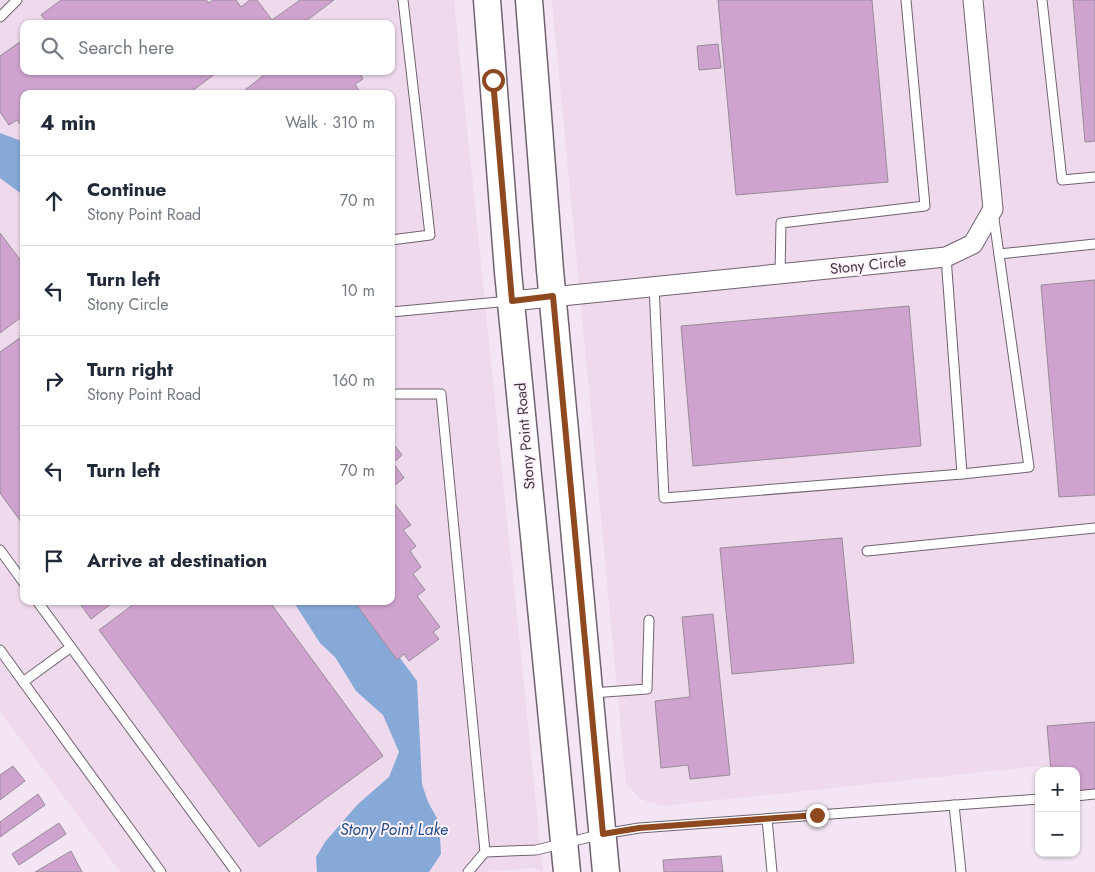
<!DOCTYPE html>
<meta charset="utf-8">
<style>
:root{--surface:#fff;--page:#f2f2f3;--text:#1f2937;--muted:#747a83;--line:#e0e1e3}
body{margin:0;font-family:Jost,sans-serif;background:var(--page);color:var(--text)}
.controls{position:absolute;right:15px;bottom:15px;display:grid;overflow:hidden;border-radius:10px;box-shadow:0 1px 4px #0004}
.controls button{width:45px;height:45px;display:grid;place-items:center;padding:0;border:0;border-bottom:1px solid var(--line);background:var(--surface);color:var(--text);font:25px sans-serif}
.stop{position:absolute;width:15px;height:15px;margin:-11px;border:4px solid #8f4921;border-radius:50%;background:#fff}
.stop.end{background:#8f4921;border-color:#fff;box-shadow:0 1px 5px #0008}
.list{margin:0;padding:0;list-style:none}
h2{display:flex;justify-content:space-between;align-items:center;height:65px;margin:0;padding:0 20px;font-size:21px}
h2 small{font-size:16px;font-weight:400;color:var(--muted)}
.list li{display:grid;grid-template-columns:32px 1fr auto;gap:15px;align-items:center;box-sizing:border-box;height:90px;padding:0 20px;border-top:1px solid var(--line)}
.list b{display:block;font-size:19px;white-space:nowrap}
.list p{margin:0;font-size:16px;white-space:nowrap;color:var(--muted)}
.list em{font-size:16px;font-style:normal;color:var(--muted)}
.icon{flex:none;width:28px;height:28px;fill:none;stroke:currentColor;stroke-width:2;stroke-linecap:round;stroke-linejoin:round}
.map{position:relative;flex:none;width:1095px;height:872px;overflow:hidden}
.search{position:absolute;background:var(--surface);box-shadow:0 1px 4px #0004;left:20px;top:20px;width:375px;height:55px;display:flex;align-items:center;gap:12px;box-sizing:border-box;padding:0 18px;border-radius:10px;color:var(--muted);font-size:19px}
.panel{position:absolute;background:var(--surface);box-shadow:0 1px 4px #0004;left:20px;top:90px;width:375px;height:515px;border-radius:10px}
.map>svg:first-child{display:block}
</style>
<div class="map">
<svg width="1095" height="872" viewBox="0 0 1095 872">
<rect width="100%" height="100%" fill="#f3e5f3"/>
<g fill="#eed9ed" fill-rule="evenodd">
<path d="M0 0H454L543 872 533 868 485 872H120L0 712ZM24 24H391V71H24ZM24 94H391V601H24Z"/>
<polygon points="552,0 1095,0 1095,760 662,806 640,799 626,783"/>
</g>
<g fill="#87a9d7">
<polygon points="0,133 24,142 24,196 0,178"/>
<polygon points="293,601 358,601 417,681 422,784 428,802 439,822 441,854 429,872 317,872 316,857 325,842 357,805 389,777 399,752 383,715 356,691 335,657 320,643"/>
</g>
<g fill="#cea3ce" stroke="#998c99">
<polygon points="61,0 206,0 209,3 213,0 236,0 241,7 250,0 257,0 272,20 300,0 334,0 302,24 45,24 47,22 41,15"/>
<polygon points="718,0 872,0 888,182 736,195"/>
<polygon points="1073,0 1095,0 1095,141 1085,142"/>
<polygon points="24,39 24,71 219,71 188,94 24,94 24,129 17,120 9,125 0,112 0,56"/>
<polygon points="718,44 721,68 699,70 697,46"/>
<polygon points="269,71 358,71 363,79 355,84 361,94 240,94"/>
<polygon points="0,233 24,265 24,315 0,333"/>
<polygon points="1095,280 1095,495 1059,497 1041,285"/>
<polygon points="909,306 921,446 693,466 681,326"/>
<polygon points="24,335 24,526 0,493 0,352"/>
<polygon points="391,441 402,455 393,463 404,478 391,488"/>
<polygon points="391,499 411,525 403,530 416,546 410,551 421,567 413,574 425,590 417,596 440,627 433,632 439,639 409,661 404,654 397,660 354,601 391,601"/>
<polygon points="842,538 854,663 732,674 720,548"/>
<polygon points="78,601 115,601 91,619"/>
<polygon points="138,601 269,601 383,756 259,847 99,630"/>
<polygon points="713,614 730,775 690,779 688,765 661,768 655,701 690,697 682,617"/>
<polygon points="1095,722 1095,792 1076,794 1076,771 1051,771 1047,726"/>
<polygon points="13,766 25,781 0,800 0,775"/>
<polygon points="38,794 45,805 0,837 0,822"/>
<polygon points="59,823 66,834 19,865 12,854"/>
<polygon points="71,851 82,872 35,872"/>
<polygon points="721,856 723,872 664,872 663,860"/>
</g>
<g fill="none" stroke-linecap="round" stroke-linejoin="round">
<defs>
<g id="lane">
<polyline points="1042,0 1062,180 1095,177"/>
<polyline points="0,17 17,0"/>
<polyline points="391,240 430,235 403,0"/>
<polyline points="999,254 1095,244"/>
<polyline points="946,257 962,474 1029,467 993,212"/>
<polyline points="780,274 781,223 925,206 906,0"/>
<polyline points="654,286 664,498 962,474"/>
<polyline points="391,312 510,301"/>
<polyline points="391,394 441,394 485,852"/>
<polyline points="0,550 24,583"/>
<polyline points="867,551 1095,528"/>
<polyline points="37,601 236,872"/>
<polyline points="0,650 161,872"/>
<polyline points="23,682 71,647"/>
<polyline points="592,693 647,689 649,620"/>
<polyline points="1076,796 1095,794"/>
<polyline points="954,805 961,872"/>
<polyline points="767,819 772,872"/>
<polyline points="468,872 485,852 536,850 603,834 639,828 1039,799"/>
</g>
<polyline id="street" points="512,301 946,257 973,244 993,209 973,0"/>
<g id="secondary">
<polyline points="487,0 508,272 567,872"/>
<polyline points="529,0 550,270 606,872"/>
</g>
</defs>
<use href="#lane" stroke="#70636f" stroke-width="11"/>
<use href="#street" stroke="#70636f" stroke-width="21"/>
<use href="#secondary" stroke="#70636f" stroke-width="29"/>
<use href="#lane" stroke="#fff" stroke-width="9"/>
<use href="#street" stroke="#fff" stroke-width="19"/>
<use href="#secondary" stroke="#fff" stroke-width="26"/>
</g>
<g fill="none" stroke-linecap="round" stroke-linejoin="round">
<polyline stroke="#8f4921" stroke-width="6" points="493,80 512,301 553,296 603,834 639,828 817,815"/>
</g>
<g text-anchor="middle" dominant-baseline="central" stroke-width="4" stroke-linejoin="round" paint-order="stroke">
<g font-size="15" fill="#3c373c" stroke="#fff3fe">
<text transform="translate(868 265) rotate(-6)">Stony Circle</text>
<text transform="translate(525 436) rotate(-95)">Stony Point Road</text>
</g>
<g font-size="16" font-style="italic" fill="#224d86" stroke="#fff3fe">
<text x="394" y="829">Stony Point Lake</text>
</g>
</g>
</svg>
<div class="controls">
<button>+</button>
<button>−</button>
</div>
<div class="stop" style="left:493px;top:80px"></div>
<div class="stop end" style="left:817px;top:815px"></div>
<div class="search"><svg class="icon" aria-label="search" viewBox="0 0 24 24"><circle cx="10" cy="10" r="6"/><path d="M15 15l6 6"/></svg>Search here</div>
<section class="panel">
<h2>4 min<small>Walk · 310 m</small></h2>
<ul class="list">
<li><svg class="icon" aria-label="ahead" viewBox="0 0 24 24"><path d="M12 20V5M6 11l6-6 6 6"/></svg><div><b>Continue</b><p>Stony Point Road</p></div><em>70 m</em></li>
<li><svg class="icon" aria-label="left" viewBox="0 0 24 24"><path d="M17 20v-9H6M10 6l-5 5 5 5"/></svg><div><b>Turn left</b><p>Stony Circle</p></div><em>10 m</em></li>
<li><svg class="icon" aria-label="right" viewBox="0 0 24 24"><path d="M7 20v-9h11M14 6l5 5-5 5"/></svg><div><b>Turn right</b><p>Stony Point Road</p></div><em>160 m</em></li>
<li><svg class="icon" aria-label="left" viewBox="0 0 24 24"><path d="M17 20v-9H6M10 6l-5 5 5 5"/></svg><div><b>Turn left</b></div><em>70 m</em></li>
<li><svg class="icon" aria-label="arrive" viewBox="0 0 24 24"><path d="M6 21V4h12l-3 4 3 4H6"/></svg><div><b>Arrive at destination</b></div></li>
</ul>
</section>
</div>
